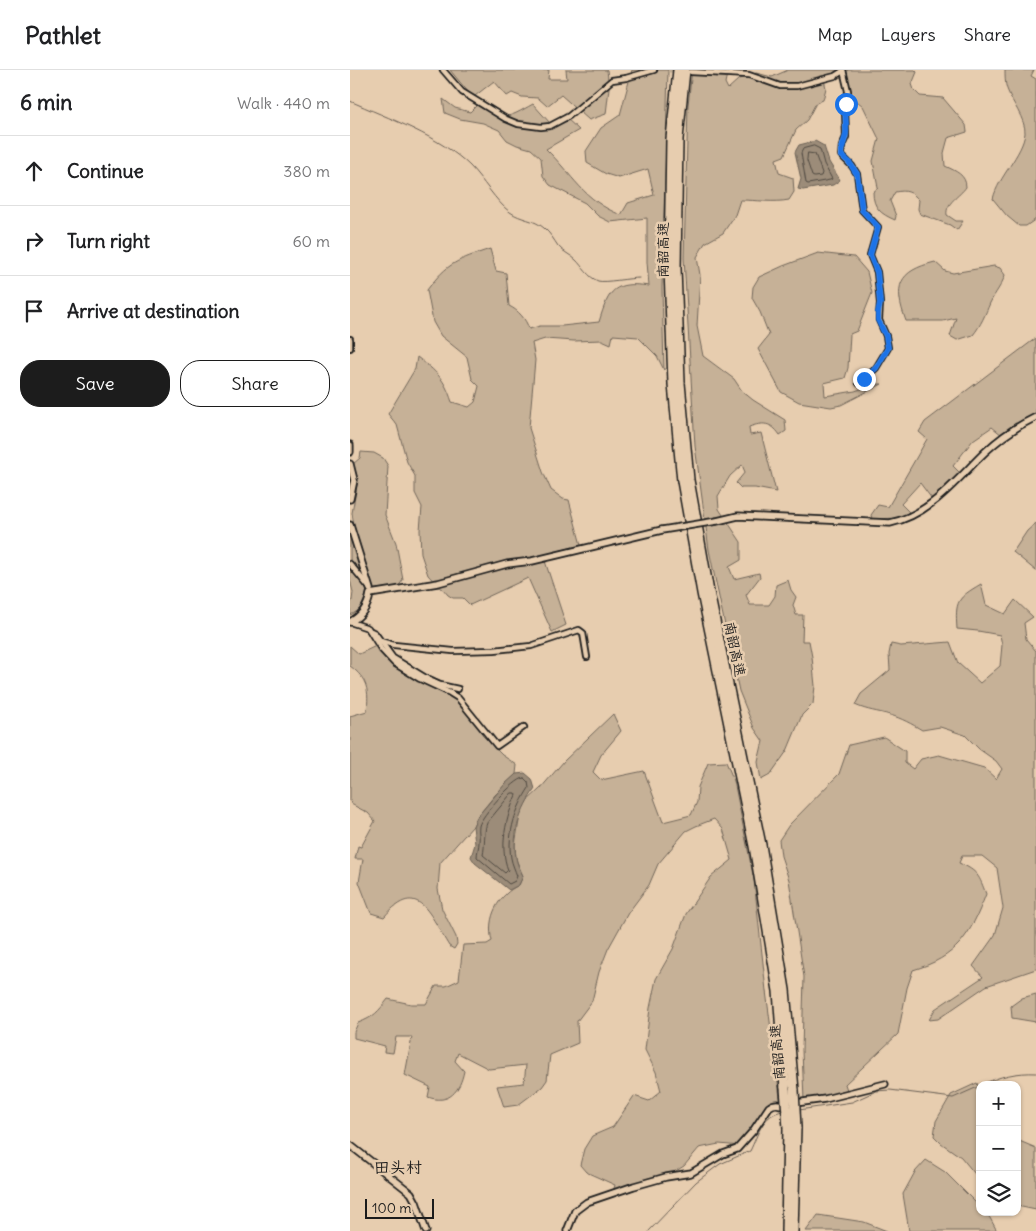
<!DOCTYPE html>
<meta charset="utf-8">
<style>
:root{--surface:#fff;--page:#f6f6f6;--text:#202124;--muted:#757577;--line:#e0e0e0;--accent:#1c1c1c}
body{margin:0;font-family:Delius,"LXGW WenKai TC",sans-serif;background:var(--page);color:var(--text)}
.controls{position:absolute;right:15px;bottom:15px;display:grid;overflow:hidden;border-radius:10px;box-shadow:0 1px 4px #0004}
.controls button{width:45px;height:45px;display:grid;place-items:center;padding:0;border:0;border-bottom:1px solid var(--line);background:var(--surface);color:var(--text);font:25px sans-serif}
.scale{position:absolute;left:15px;bottom:12px;width:69px;box-sizing:border-box;padding-left:5px;border:2px solid #1c1c1c;border-top:0;font-size:14px;line-height:18px;white-space:nowrap;color:#1c1c1c;-webkit-text-stroke:4px #e7cdaf;paint-order:stroke}
.stop{position:absolute;width:15px;height:15px;margin:-11px;border:4px solid #1a73e8;border-radius:50%;background:#fff}
.stop.end{background:#1a73e8;border-color:#fff;box-shadow:0 1px 5px #0008}
.list{margin:0;padding:0;list-style:none}
h2{display:flex;justify-content:space-between;align-items:center;height:65px;margin:0;padding:0 20px;font-size:21px}
h2 small{font-size:16px;font-weight:400;color:var(--muted)}
.list li{display:grid;grid-template-columns:32px 1fr auto;gap:15px;align-items:center;box-sizing:border-box;height:70px;padding:0 20px;border-top:1px solid var(--line)}
.list b{display:block;font-size:19px;white-space:nowrap}
.list em{font-size:16px;font-style:normal;color:var(--muted)}
.actions{display:flex;gap:10px;padding:15px 20px}
.actions a{flex:1;padding:11px 0;border:1px solid var(--accent);border-radius:20px;text-align:center;font-size:18px;color:var(--accent)}
.actions .main{background:var(--accent);color:#fff}
.icon{flex:none;width:28px;height:28px;fill:none;stroke:currentColor;stroke-width:2;stroke-linecap:round;stroke-linejoin:round}
.map{position:relative;flex:none;width:686px;height:1161px;overflow:hidden}
header{display:flex;align-items:center;gap:30px;box-sizing:border-box;height:70px;padding:0 25px;background:var(--surface);border-bottom:1px solid var(--line)}
header strong{font-size:24px}
nav{display:flex;gap:28px;margin-inline-start:auto;font-size:18px}
main{display:flex}
aside{flex:1;background:var(--surface)}
.map>svg:first-child{display:block}
</style>
<header>
<strong>Pathlet</strong>
<nav><a>Map</a><a>Layers</a><a>Share</a></nav>
</header>
<main>
<aside>
<h2>6 min<small>Walk · 440 m</small></h2>
<ul class="list">
<li><svg class="icon" aria-label="ahead" viewBox="0 0 24 24"><path d="M12 20V5M6 11l6-6 6 6"/></svg><div><b>Continue</b></div><em>380 m</em></li>
<li><svg class="icon" aria-label="right" viewBox="0 0 24 24"><path d="M7 20v-9h11M14 6l5 5-5 5"/></svg><div><b>Turn right</b></div><em>60 m</em></li>
<li><svg class="icon" aria-label="arrive" viewBox="0 0 24 24"><path d="M6 21V4h12l-3 4 3 4H6"/></svg><div><b>Arrive at destination</b></div></li>
</ul>
<div class="actions"><a class="main">Save</a><a>Share</a></div>
</aside>
<div class="map">
<svg width="686" height="1161" viewBox="0 0 686 1161">
<rect width="100%" height="100%" fill="#e7cdaf"/>
<filter id="ink" filterUnits="userSpaceOnUse"><feTurbulence type="fractalNoise" baseFrequency=".02" numOctaves="2"/><feDisplacementMap in="SourceGraphic" scale="10" xChannelSelector="R" yChannelSelector="G"/><feConvolveMatrix kernelMatrix="1 2 1 2 8 2 1 2 1" color-interpolation-filters="sRGB"/></filter>
<g filter="url(#ink)">
<g fill="#c6b197" stroke="#71665a">
<polygon points="100,0 199,0 198,9 217,9 216,0 257,0 259,18 256,44 239,50 211,25 197,36 188,28 172,27 162,23 157,26 144,11 125,26 119,23"/>
<path d="M282 0H318L312 217 314 300 307 286 288 267 263 265 261 274 252 270 224 271 195 269 182 273 185 290 179 358 193 402 201 420 213 429 219 430 231 475 193 485 216 555 202 562 178 508 120 535 113 528H103L98 525 93 519 89 517 78 505 71 484 70 460 72 437 65 423V406L57 392 47 355 38 344 65 299 67 287C87 302 94 308 102 332L119 337 125 332 129 316 122 309 117 287 91 266 83 252 77 220C98 192 108 190 140 179L146 201 156 203 159 236C168 240 176 249 179 259L190 256H212L249 252C259 219 264 211 299 216L297 192V148L260 152 248 146 235 133 200 115 193 106 191 88 181 79 167 75 157 70 149 60 133 53 110 49 95 43 93 29 105 38 120 42 127 35C156 51 156 49 183 34L200 53 215 47 229 60 196 79C223 105 233 130 271 145L278 133 304 125 298 99 269 108 256 104 237 93 236 81 251 58 270 45Z"/>
<path d="M342 0H378L375 13 378 19 389 9 406 3 422 7 438 0H565L567 2 562 14 564 20 570 26 593 28 616 55 617 62 598 68 594 83 595 96C606 101 616 105 616 117 610 126 595 133 597 145L606 151H613L607 160 600 155 570 144 568 139 569 130C561 121 556 120 545 122L540 131 546 146 545 150C531 144 523 138 523 122L528 118 523 91 529 69 513 36 502 27 498 21 493 2 474 10 476 18 473 30 466 33 457 50 446 60 434 86 426 89 429 103 443 108 444 122 439 130C424 133 406 130 390 130L385 145 373 163 355 173 347 187 350 205 347 256 353 286 384 309 392 321 403 330 435 350 436 361 430 365C421 352 413 352 399 357L400 365 411 363 426 422 405 418H391L386 413 395 402 392 395 380 406 368 426 369 439 391 472V490L379 497 384 509 409 503 410 507 396 525 400 535H419L425 526 426 515 438 510 441 520 446 527 443 535 446 545H453L452 571H459L462 587 465 616 463 634 452 645 437 681 420 705 411 710 408 692 413 671 404 658 389 621 359 480 345 376 334 188 338 35Z"/>
<path d="M655 0H684L681 6 686 9V149L676 156H669L657 146 643 129C648 107 673 84 675 63 676 50 661 31 657 19 655 14 655 6 655 0Z"/>
<polygon points="468,183 504,187 517,202 522,223 507,261 500,264 498,298 495,308 474,313 475,326 505,321 525,314 532,314 491,335 481,337 449,332 431,322 408,279 419,265 410,242 402,228 403,217 409,207 433,196"/>
<path d="M585 192 595 201 603 203 644 196 650 198 655 205C652 215 645 223 640 233 635 245 631 255 623 265L607 270 600 266 606 248 593 251H556C543 216 548 201 585 192Z"/>
<polygon points="686,268 686,344 664,354 652,365 642,357 623,370 603,396 611,404 582,429 570,413 551,434 559,442 549,448 522,449 521,445 528,435 538,437 577,369 569,362 575,352"/>
<path d="M11 382 24 383 33 388 38 396 35 445 46 473 53 510 48 517 25 519 17 522C13 533 11 541 0 545V533L2 531 3 522 0 510V468L4 456 2 443 8 410 3 394 10 388Z"/>
<polygon points="686,453 686,501 663,482 677,461"/>
<path d="M631 514 636 535 655 544 665 530 683 547 674 553 676 569 686 581V899L636 916 588 949 579 950 585 939 633 907 623 896 645 865 653 838 647 798 632 786H612L609 793C628 801 629 806 636 824 620 866 607 887 563 900L557 918 548 964 495 1014 498 1023 454 1031 452 980 454 907 439 810 431 786 429 770 439 755 489 704 499 675 534 667 555 681V693L563 699 571 689 589 685 634 698 646 709 652 699 646 691 629 679 615 665 590 657 572 660C562 654 551 648 540 645 527 641 518 641 505 635L511 624 540 600 539 584 541 574 551 576 600 572 608 593 630 613 650 596 652 575 650 565 628 561 607 559C605 531 607 528 631 514Z"/>
<path d="M28 575 31 579 108 628 135 662 132 665 152 685 167 695 166 704 145 725 127 747 123 756 90 793 88 819 92 839 106 867 107 874 104 879 99 876C80 846 69 807 34 847L21 843 9 812 13 789H5L8 776 11 777 25 751 18 743 1 734 0 731V646L17 641C19 621 18 609 0 596V576L9 584Z"/>
<path d="M263 644 271 661 251 685 243 702 251 710 294 701 313 752 341 745 347 732 348 717 358 693 376 692 384 711 404 810 416 921 431 1035H422L391 1076 369 1074 349 1078 334 1096 316 1107 263 1122 265 1115 236 1102 230 1095 234 1079 242 1066 263 1057 284 1026 299 1031 311 1021 306 1002 295 980 300 938 306 909 323 879 336 844 361 807 382 790 373 759 364 749 346 756 336 761 308 794 299 815 278 843 258 879 249 902 242 931 227 951 228 973 200 985 197 1010 192 1017 168 1035 154 1037 147 1016 174 1013 176 995 139 999 108 983 105 991 114 1001C110 1021 99 1035 78 1027L80 1017 55 1005 62 967H46L43 983 34 982 35 976 4 968V962L8 953C24 947 28 942 38 929L61 934H76L86 916H96L109 910 113 875 137 874 142 871C136 848 148 825 169 815L173 806 166 789 165 775 170 745 176 732 190 719 214 691Z"/>
<polygon points="686,924 686,952 662,948 661,936 672,928"/>
<polygon points="627,1013 630,1021 630,1110 611,1087 591,1073 584,1066 586,1051 601,1025"/>
<polygon points="667,1070 686,1078 686,1140 667,1136"/>
<polygon points="576,1090 595,1102 630,1137 630,1142 635,1142 640,1148 647,1161 559,1161 553,1124 565,1102"/>
<polygon points="468,1145 514,1152 537,1161 456,1161"/>
</g>
<g fill="#9c8c79" stroke="#695f54">
<polygon points="465,71 474,76 479,92 490,110 483,115 453,120 448,119 451,109 445,82 449,75"/>
<path d="M175 703 182 709 185 719C171 738 162 763 166 787 167 794 170 800 173 806L169 815 159 820 125 793 121 787 125 774 123 756 127 747 155 714 166 704Z"/>
</g>
<g fill="none" stroke-linecap="round" stroke-linejoin="round">
<g stroke="#4f4941" stroke-width="1">
<polygon points="464,76 470,79 474,94 482,109 480,110 458,114 456,113 451,83 453,79"/>
<polygon points="458,83 465,84 472,103 471,106 464,107 462,106 457,91"/>
<path d="M174 708 178 712 179 718C166 738 157 763 161 788 162 794 165 800 167 806L165 811 159 814 127 787C127 782 129 777 129 772 130 767 128 761 129 756 131 746 164 709 174 708Z"/>
<path d="M162 723H165L166 725C156 748 149 776 158 800L155 803 133 785C135 777 134 759 137 753Z"/>
</g>
<g stroke="#695f54" stroke-width="1">
<path d="M0 31C38 48 91 67 120 96 132 108 147 133 160 142 171 150 184 149 194 158 200 163 204 170 208 176 213 182 221 185 226 190 233 197 238 207 248 211 254 213 281 208 289 208"/>
<path d="M632 1015C648 1006 668 1002 686 1003"/>
<polyline points="449,1040 502,1032 526,1021 540,1020 603,1028 630,1016"/>
<path d="M299 1161 346 1112 370 1094 400 1081C408 1065 412 1044 433 1041"/>
</g>
<polyline stroke="#beaa92" stroke-width="4.5" stroke-dasharray="4.5 2" stroke-linecap="butt" points="318,0 328,1"/>
<defs>
<g id="minor">
<polyline points="93,0 112,22 156,49 168,54 191,57 200,56 219,46 262,10 276,8 304,0"/>
<polyline points="493,0 498,21 495,40 496,67 492,76 491,85 502,96 507,104 512,140 528,157 520,185 527,202 530,233 529,250 536,266 538,278 526,298 509,313"/>
<polyline points="341,2 399,5 430,16 447,16 485,6 493,1"/>
<polyline points="0,269 0,278"/>
<polyline points="0,494 18,516"/>
<polyline points="0,552 18,558 31,579 44,593 70,609 100,623 108,628 147,676 174,657"/>
<polyline points="21,561 25,563 43,588 79,610 90,615 108,619"/>
<polyline points="30,571 44,575 103,581 144,580 181,576 229,560 233,563 237,587"/>
</g>
<g id="tertiary">
<polyline points="0,375 0,382"/>
<polyline points="0,394 4,410 0,429"/>
<path d="M367 451 388 446 540 453C580 445 607 409 635 382 650 368 667 356 686 347"/>
<polyline points="0,455 20,519"/>
<path d="M0 552C12 546 18 537 20 524L88 513 157 494 182 491 312 460"/>
<polyline points="0,1075 61,1123 66,1132 76,1161"/>
<path d="M217 1161 225 1141 237 1132 284 1116 316 1107 341 1103 373 1084 387 1079 403 1061 419 1037C423 1034 426 1033 431 1035L475 1029 535 1014"/>
</g>
<g id="motorway">
<polyline points="328,0 321,69 319,198 323,314 332,411 352,523 404,776 428,921 435,1018"/>
<polyline points="335,0 328,69 326,198 330,313 339,410 359,522 411,775 435,920 444,1020"/>
<polyline points="436,1161 438,1058"/>
<polyline points="443,1161 446,1058"/>
</g>
</defs>
<use href="#minor" stroke="#1c1c1c" stroke-width="8"/>
<use href="#tertiary" stroke="#1c1c1c" stroke-width="9"/>
<use href="#motorway" stroke="#1c1c1c" stroke-width="12"/>
<use href="#minor" stroke="#e7cdaf" stroke-width="4.5"/>
<use href="#tertiary" stroke="#e7cdaf" stroke-width="5.5"/>
<use href="#motorway" stroke="#e7cdaf" stroke-width="9"/>
<defs>
<polyline id="tertiary-bridge" points="312,460 367,451"/>
<g id="motorway-bridge">
<polyline points="435,1018 438,1058"/>
<polyline points="444,1020 446,1058"/>
</g>
</defs>
<use href="#tertiary-bridge" stroke="#1c1c1c" stroke-width="9" stroke-linecap="butt"/>
<use href="#motorway-bridge" stroke="#1c1c1c" stroke-width="12" stroke-linecap="butt"/>
<use href="#tertiary-bridge" stroke="#e7cdaf" stroke-width="5.5"/>
<use href="#motorway-bridge" stroke="#e7cdaf" stroke-width="9"/>
</g>
</g>
<g fill="none" stroke-linecap="round" stroke-linejoin="round" filter="url(#ink)">
<path stroke="#1a73e8" stroke-width="6" d="M496 34C494 44 497 54 496 64 495 71 491 77 491 85L499 92 507 104 512 140 528 157 520 185 527 202 530 233 528 243V250L536 266 538 278 526 298 514 309"/>
</g>
<g text-anchor="middle" dominant-baseline="central" stroke-width="5" stroke-linejoin="round" paint-order="stroke">
<g font-size="14" fill="#1c1c1c" stroke="#e7cdaf">
<text transform="translate(313 180) rotate(-90)">南韶高速</text>
<text transform="translate(385 579) rotate(78)">南韶高速</text>
<text transform="translate(427 982) rotate(-95)">南韶高速</text>
</g>
<g font-size="16" fill="#1c1c1c" stroke="#e7cdaf">
<text x="48" y="1097">田头村</text>
</g>
</g>
</svg>
<div class="controls">
<button>+</button>
<button>−</button>
<button><svg class="icon" aria-label="layers" viewBox="0 0 24 24"><path d="M12 4l9 5-9 5-9-5zM3 14l9 5 9-5"/></svg></button>
</div>
<div class="scale">100 m</div>
<div class="stop" style="left:496px;top:34px"></div>
<div class="stop end" style="left:514px;top:309px"></div>
</div>
</main>
